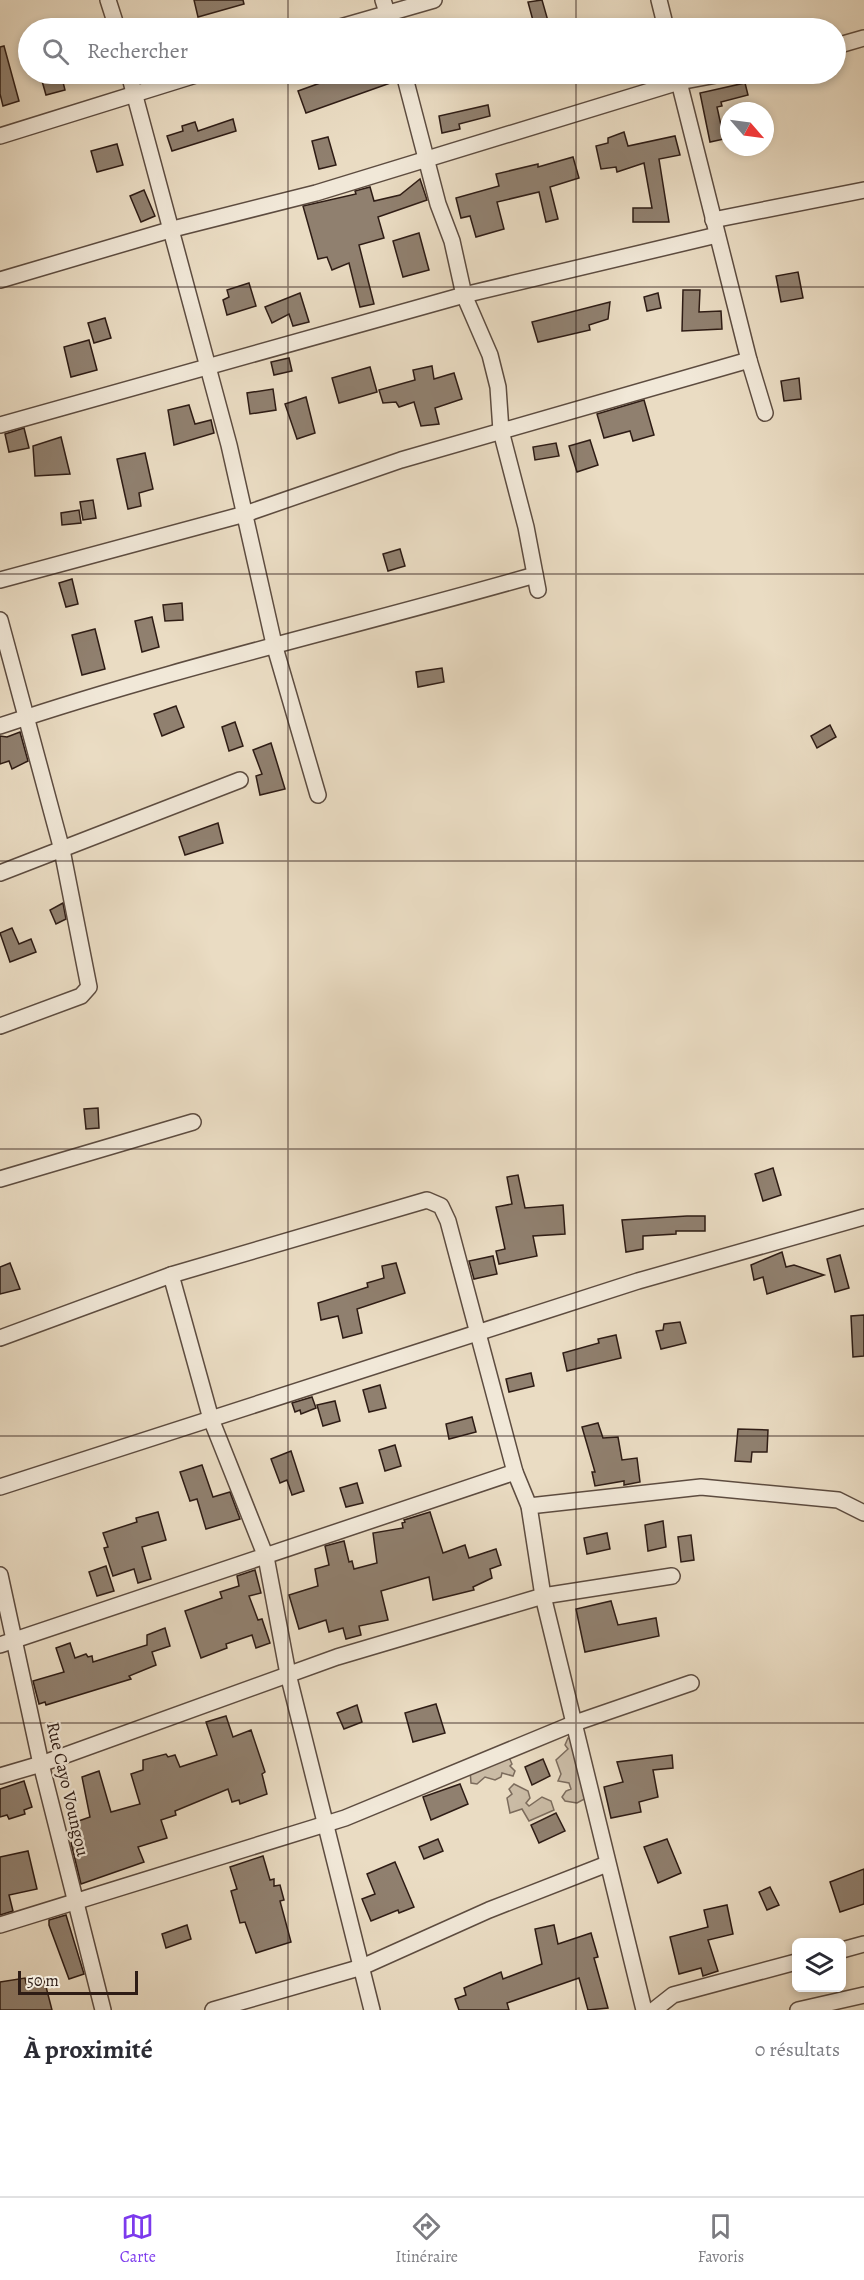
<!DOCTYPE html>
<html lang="fr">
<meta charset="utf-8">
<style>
:root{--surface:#fff;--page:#f2f2f3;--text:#2b2b33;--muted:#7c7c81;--line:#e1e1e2;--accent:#7c3aed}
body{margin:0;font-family:Alegreya,serif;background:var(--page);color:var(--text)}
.controls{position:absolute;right:18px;bottom:18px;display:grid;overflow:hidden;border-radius:9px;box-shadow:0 3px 9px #0003}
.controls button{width:54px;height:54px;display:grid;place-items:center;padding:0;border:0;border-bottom:2px solid var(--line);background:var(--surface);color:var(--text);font:30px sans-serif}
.compass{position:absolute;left:720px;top:102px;width:54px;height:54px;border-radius:50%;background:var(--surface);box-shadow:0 3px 9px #0003;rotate:118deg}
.scale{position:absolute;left:18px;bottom:15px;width:120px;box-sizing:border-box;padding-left:6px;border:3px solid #2e1c15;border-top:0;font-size:16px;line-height:21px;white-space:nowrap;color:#2e1c15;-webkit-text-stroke:4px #f1e8d8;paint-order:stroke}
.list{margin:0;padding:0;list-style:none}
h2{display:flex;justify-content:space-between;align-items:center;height:78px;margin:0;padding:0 24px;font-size:26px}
h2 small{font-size:20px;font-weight:400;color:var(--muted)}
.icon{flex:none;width:33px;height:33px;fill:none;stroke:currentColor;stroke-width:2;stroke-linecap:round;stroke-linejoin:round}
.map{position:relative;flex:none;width:864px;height:2010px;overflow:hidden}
.search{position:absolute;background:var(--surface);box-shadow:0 3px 9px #0003;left:18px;right:18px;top:18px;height:66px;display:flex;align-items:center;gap:15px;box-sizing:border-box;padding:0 21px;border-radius:33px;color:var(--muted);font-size:22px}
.sheet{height:186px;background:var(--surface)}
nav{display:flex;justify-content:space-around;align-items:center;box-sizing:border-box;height:84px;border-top:2px solid var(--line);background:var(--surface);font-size:16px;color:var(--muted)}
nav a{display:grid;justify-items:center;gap:3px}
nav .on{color:var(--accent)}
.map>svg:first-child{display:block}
</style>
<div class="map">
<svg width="864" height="2010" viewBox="0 0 864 2010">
<rect width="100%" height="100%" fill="#eadcc3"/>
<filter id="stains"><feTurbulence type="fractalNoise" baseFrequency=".00333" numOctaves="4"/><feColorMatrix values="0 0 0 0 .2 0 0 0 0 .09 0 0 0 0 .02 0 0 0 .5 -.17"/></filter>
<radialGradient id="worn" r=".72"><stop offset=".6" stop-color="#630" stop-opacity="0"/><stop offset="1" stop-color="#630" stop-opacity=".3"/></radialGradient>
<g fill="#cabba5" stroke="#7c6c5d" stroke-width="1.5">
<polygon points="568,1738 577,1744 588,1797 577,1803 565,1801 562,1797 566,1791 571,1789 569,1783 558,1781 561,1774 556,1760 568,1749 565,1745"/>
<polygon points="508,1755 512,1764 510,1766 515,1771 513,1776 502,1773 501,1777 495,1780 485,1777 477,1784 471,1783 470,1770"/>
<polygon points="514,1784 528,1791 530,1798 526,1803 529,1806 542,1797 551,1801 554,1810 529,1821 522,1809 510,1813 507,1798 512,1794 509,1789"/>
</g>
<g fill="#90806f" stroke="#2e1c15" stroke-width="1.5">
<polygon points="194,0 243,0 244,4 198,17"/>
<polygon points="542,0 550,28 535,28 528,2"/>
<polygon points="4,46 19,101 3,106 0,94 0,47"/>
<polygon points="40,74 61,74 65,90 46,95"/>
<polygon points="345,74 395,74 396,81 306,113 298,91"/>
<polygon points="745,83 748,95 721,102 722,106 717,107 724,139 710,142 700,93"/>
<polygon points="488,105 490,116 459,124 460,129 442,133 439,116"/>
<polygon points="233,119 236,131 172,151 167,136 183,131 182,126 195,122 198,131"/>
<polygon points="624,132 628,146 675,136 680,155 659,159 669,222 633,222 633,208 652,208 644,163 617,172 616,167 601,169 596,146 608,143 608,138"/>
<polygon points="328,137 336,165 319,169 312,141"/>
<polygon points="117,144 123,165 97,172 91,151"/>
<polygon points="573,157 579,178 550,187 558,219 546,222 539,192 497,202 504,229 476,237 470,216 461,218 456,198 499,186 496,174 538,164 538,167"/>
<polygon points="420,179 427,200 378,217 384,238 359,245 374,304 360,307 349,263 332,270 327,257 318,259 303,206 356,194 355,191 370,187 374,201 400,195"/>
<polygon points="144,190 155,216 141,222 130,196"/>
<polygon points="419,233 429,270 403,277 393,241"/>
<polygon points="798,272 803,298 781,302 776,276"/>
<polygon points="249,283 256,306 227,315 223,300 229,297 227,290"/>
<polygon points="683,290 700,290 699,312 721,311 722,329 682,331"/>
<polygon points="300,293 309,322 293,326 289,314 272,323 265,307"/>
<polygon points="658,293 661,308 647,311 644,297"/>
<polygon points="610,302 608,319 589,325 590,330 538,342 532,322"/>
<polygon points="105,318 111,338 94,343 88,323"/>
<polygon points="89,340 97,370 71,377 64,347"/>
<polygon points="289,358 292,371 274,375 271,362"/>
<polygon points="432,366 434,379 454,373 462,399 435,408 439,424 421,426 414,402 399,407 396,402 383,403 379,390 415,380 413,370"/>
<polygon points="370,367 377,392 339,403 332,378"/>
<polygon points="799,378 801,399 784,401 781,381"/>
<polygon points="273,389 276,410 250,414 247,393"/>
<polygon points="306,397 315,433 297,439 285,404"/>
<polygon points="644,400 654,435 633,441 630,431 604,438 597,414"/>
<polygon points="189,405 195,424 211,420 214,433 174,445 168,410"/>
<polygon points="24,428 29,448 9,452 5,434"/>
<polygon points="61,437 70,474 35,476 33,446"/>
<polygon points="590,440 598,465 577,472 569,446"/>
<polygon points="556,443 559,456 535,460 533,447"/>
<polygon points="145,453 153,489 139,493 141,506 128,509 117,459"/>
<polygon points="93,500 96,518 83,520 80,502"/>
<polygon points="79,510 81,523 62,525 61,513"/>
<polygon points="400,549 405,566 388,571 383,554"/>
<polygon points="72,579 78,604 66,607 59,583"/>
<polygon points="182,603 183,620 165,621 163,605"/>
<polygon points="152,617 159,647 142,652 135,621"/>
<polygon points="95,629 105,669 82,675 72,635"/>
<polygon points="442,668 444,682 418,687 416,672"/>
<polygon points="176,706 184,727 162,736 154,714"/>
<polygon points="235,722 243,746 229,751 222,727"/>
<polygon points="830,725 836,737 817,748 811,736"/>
<polygon points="20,732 28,761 12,769 9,761 0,764 0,736 7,737"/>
<polygon points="271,743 285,789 260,795 256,776 262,774 253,750"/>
<polygon points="218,823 223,843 185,855 179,837"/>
<polygon points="63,903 66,919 56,924 50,910"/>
<polygon points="12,928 19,944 31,939 36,952 10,962 0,933"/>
<polygon points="98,1108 99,1128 86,1129 84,1109"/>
<polygon points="773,1168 781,1195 763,1201 755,1174"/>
<polygon points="518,1175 525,1208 563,1205 565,1234 533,1236 537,1256 499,1264 496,1251 505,1249 496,1207 512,1204 507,1177"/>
<polygon points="687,1216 705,1216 705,1231 676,1231 676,1234 643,1236 643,1249 626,1252 622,1220"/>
<polygon points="782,1252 786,1267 794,1265 824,1275 767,1294 763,1277 754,1280 751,1265"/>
<polygon points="840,1255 849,1288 835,1292 827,1259"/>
<polygon points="493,1256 497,1274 474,1279 469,1261"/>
<polygon points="10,1263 20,1289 0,1294 0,1267"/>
<polygon points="396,1263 405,1293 357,1309 362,1333 343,1338 338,1316 321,1320 318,1303 368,1287 367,1283 384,1278 382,1266"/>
<polygon points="864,1315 864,1356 853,1357 851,1316"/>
<polygon points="680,1322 686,1343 661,1349 656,1331 663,1330 664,1324"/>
<polygon points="616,1335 621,1358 567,1371 563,1353 599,1343 598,1339"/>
<polygon points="531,1373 534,1386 509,1392 506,1379"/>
<polygon points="380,1385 386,1408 369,1412 363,1390"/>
<polygon points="312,1397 316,1408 301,1414 300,1410 295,1412 292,1403"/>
<polygon points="335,1401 340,1421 323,1426 317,1405"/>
<polygon points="472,1417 476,1432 449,1439 446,1424"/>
<polygon points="598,1423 603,1438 618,1437 622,1460 637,1458 640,1482 624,1485 624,1481 595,1486 592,1472 595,1472 582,1427"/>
<polygon points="738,1429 768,1430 767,1452 752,1452 751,1462 735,1461"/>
<polygon points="395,1445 401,1466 385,1471 379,1450"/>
<polygon points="291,1451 304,1491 292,1495 287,1480 280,1483 271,1459"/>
<polygon points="202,1465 213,1497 230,1492 240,1519 206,1529 197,1499 190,1501 180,1472"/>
<polygon points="357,1483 363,1503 346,1507 340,1488"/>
<polygon points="158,1512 166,1540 142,1547 151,1579 138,1583 134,1569 113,1576 104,1548 108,1547 103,1533 137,1522 136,1518"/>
<polygon points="430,1512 443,1553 465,1545 469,1558 496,1549 501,1565 490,1569 492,1578 473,1587 474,1590 433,1600 429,1577 381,1591 388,1620 359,1626 361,1635 346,1639 343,1628 329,1632 326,1620 299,1629 289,1595 318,1586 315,1569 329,1565 325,1546 344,1541 349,1562 352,1561 354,1569 377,1563 373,1533 403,1528 402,1523 405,1522 404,1520"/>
<polygon points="663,1521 666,1547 648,1551 645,1525"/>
<polygon points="607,1533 610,1549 587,1554 584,1538"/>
<polygon points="691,1535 694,1560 681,1562 678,1537"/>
<polygon points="106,1566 114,1591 97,1596 89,1572"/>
<polygon points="255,1570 261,1593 249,1596 258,1620 262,1619 270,1643 256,1648 252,1635 226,1644 227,1648 201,1658 185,1611 222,1598 220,1592 239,1586 237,1576"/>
<polygon points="611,1601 618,1625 656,1618 659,1636 585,1652 576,1609"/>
<polygon points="165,1628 170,1646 152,1652 156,1665 129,1676 131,1679 46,1705 45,1702 39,1704 33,1681 64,1672 56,1648 70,1643 75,1658 86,1654 88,1657 92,1656 93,1662 147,1645 147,1635"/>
<polygon points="436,1704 445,1733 413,1742 405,1713"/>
<polygon points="357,1705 362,1722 344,1729 337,1713"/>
<polygon points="226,1716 233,1737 251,1730 265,1772 262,1774 267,1794 240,1804 239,1800 232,1802 228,1789 175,1811 176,1815 161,1820 167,1838 138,1847 144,1862 81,1884 71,1843 76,1841 70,1824 90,1817 82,1777 99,1771 111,1812 140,1804 131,1774 143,1770 143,1760 166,1754 168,1757 175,1755 180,1767 217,1755 206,1722"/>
<polygon points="672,1755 673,1768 653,1770 658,1797 639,1802 641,1812 611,1818 604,1787 623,1782 617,1762"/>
<polygon points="543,1759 550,1776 532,1785 525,1767"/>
<polygon points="24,1781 32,1807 24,1810 25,1814 9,1819 7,1815 0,1817 0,1789"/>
<polygon points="460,1784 468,1804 431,1820 423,1797"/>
<polygon points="556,1813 565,1831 539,1843 531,1825"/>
<polygon points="438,1839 443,1851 424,1859 419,1847"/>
<polygon points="667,1839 681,1873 658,1883 644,1847"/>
<polygon points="28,1851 37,1889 9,1895 13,1911 0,1915 0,1857"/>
<polygon points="263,1856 270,1880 274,1879 274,1886 280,1885 284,1900 280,1901 291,1942 256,1953 245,1922 240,1923 231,1891 237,1889 230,1867"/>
<polygon points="395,1862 414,1907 399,1913 398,1910 371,1921 362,1899 375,1894 367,1874"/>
<polygon points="864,1869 864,1904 840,1912 830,1882"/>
<polygon points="770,1887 779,1905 767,1910 759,1892"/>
<polygon points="727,1905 733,1934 708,1940 718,1971 703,1976 701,1968 679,1974 670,1937 708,1927 704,1910"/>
<polygon points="66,1915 84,1974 69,1979 49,1925 49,1920"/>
<polygon points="187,1925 191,1939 166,1948 162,1934"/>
<polygon points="554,1925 558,1944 591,1933 598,1957 594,1958 608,2008 588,2010 579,1978 507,2003 509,2010 459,2010 455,1999 466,1995 464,1988 501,1972 503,1979 542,1964 535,1929"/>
<polygon points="25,1978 26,1983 44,1979 52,2010 0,2010 0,1982"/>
</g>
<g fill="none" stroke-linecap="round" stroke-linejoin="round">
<defs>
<g id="street">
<polyline points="108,0 117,28"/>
<polyline points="383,0 392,28"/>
<polyline points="659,0 666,28"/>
<polyline points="337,28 434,0"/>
<polyline points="836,46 864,38"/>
<polyline points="129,74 229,445 274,644 318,795"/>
<polyline points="404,74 438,204 452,241 464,295 490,355 498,387 501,431 526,527 538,590"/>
<polyline points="677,74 749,360 765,413"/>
<polyline points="0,136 199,74"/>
<polyline points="713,220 864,190"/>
<polyline points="0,280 173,229 316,193 679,82 722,74"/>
<polyline points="0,425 464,295 717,235"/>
<polyline points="0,580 245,514 401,460 749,360"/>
<polyline points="0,620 62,850 89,987 81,996 0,1026"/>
<path d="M0 726C176 667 357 626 535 575"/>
<polyline points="0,873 240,780"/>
<polyline points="0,1179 193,1122"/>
<polyline points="171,1275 211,1419 266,1557 288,1674 372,2010"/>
<polyline points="0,1338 171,1275 427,1200 441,1206 448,1221 515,1472 529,1506 543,1596 644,2010"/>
<polyline points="0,1487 638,1281 864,1217"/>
<polyline points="529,1506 701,1487 838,1500 864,1513"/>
<polyline points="0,1575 41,1764 103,2010"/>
<polyline points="0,1645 515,1472"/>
<polyline points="0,1776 41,1764 337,1657 543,1596 672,1576"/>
<polyline points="0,1925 345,1818 575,1723 691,1683"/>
<polyline points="842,1950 864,1944"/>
<polyline points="213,2010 362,1967 489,1910 607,1864"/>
<polyline points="654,2010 673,1995 796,1962"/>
<polyline points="798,2010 864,1995"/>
</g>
</defs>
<use href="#street" stroke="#5d4c40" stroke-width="18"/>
<use href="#street" stroke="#f1e8d8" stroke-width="15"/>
</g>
<path fill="none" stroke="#2e1c15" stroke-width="1.5" stroke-opacity="0.55" d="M288 0V28M576 0V28M288 74V2010M576 74V2010M0 287H864M0 574H864M0 861H864M0 1149H864M0 1436H864M0 1723H864"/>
<g text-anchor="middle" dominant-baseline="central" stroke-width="4.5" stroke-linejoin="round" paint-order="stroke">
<g font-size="18" fill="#2e1c15" stroke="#f1e8d8">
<text transform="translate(68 1789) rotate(77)">Rue Cayo Voungou</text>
</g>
</g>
<rect width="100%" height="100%" filter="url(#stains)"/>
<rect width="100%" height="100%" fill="url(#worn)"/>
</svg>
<div class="controls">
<button><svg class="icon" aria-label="layers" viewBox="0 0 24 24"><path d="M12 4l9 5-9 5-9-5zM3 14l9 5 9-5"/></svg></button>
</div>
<svg class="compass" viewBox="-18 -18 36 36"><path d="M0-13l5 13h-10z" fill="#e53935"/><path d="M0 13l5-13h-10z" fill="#7c7c81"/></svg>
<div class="scale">50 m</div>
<div class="search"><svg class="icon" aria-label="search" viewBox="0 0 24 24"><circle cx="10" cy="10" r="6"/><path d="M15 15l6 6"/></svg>Rechercher</div>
</div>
<section class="sheet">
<h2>À proximité<small>0 résultats</small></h2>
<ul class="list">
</ul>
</section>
<nav>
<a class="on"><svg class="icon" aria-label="map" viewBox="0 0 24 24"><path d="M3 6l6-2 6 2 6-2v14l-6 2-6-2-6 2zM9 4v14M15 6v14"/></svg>Carte</a>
<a><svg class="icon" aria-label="directions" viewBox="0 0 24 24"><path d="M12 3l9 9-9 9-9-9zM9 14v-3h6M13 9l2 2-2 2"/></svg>Itinéraire</a>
<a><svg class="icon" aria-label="saved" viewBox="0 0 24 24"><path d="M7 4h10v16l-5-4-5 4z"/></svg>Favoris</a>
</nav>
